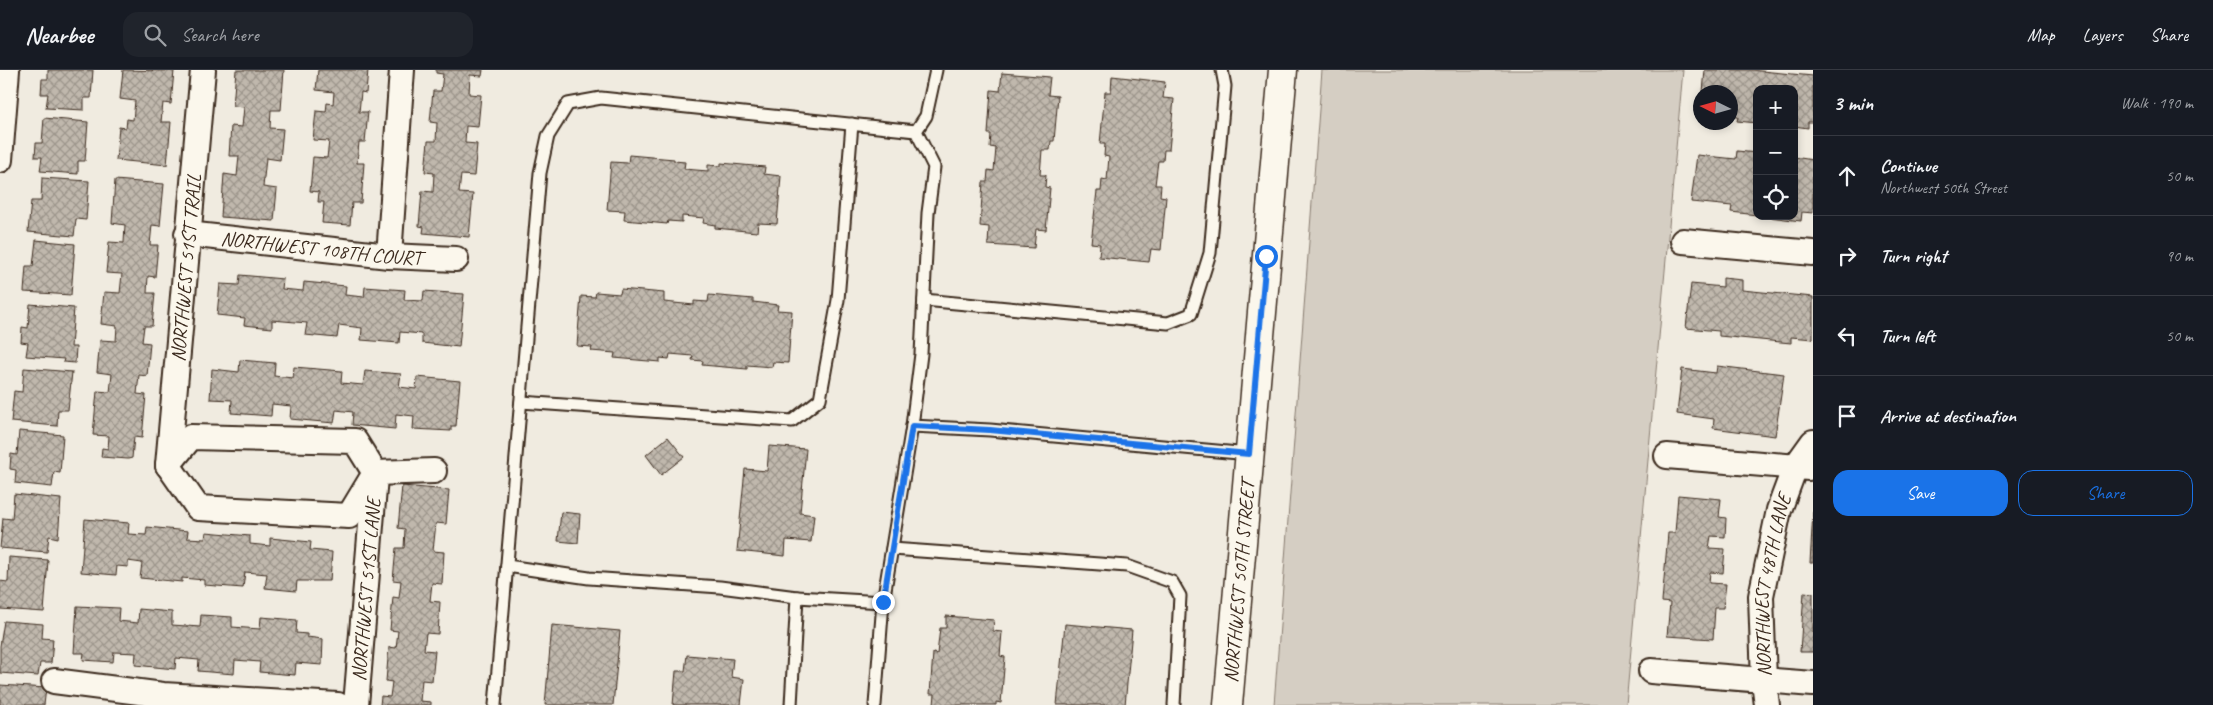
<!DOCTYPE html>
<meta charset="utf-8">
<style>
:root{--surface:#171b24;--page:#20242c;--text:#f1f3f6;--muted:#9ea1a6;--line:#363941;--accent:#1a73e8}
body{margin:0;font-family:Caveat,sans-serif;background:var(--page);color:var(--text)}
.controls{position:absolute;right:15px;top:15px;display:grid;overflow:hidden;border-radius:10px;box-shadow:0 2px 8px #0003}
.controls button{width:45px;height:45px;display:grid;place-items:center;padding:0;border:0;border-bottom:1px solid var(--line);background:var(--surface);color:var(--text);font:25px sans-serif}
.compass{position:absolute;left:1693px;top:15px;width:45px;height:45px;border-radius:50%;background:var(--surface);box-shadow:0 2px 8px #0003;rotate:275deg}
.stop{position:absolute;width:15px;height:15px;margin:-11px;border:4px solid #1a73e8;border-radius:50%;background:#fff}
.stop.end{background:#1a73e8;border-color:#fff;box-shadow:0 1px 5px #0008}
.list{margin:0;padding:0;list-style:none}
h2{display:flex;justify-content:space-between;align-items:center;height:65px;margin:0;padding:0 20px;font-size:21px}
h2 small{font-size:16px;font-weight:400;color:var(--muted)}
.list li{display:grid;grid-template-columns:32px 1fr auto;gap:15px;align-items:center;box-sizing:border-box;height:80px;padding:0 20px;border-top:1px solid var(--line)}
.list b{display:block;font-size:19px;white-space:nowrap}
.list p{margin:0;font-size:16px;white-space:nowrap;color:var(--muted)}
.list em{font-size:16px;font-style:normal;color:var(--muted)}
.actions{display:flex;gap:10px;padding:15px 20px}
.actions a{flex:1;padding:11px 0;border:1px solid var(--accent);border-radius:15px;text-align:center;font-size:18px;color:var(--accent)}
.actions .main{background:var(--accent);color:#fff}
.icon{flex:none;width:28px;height:28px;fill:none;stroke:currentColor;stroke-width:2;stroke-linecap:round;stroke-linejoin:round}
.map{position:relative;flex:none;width:1813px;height:635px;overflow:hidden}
header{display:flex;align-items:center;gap:30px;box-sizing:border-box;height:70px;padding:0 25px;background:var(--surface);border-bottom:1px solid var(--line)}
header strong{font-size:24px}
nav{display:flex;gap:28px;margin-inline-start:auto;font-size:18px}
.search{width:350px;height:45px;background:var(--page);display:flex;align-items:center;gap:12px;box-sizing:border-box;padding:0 18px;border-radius:15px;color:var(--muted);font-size:19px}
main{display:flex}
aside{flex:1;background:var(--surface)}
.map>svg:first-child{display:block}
</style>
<header>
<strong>Nearbee</strong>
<div class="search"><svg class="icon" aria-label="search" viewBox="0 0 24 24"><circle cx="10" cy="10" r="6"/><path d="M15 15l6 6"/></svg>Search here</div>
<nav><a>Map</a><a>Layers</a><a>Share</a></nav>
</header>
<main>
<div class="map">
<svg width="1813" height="635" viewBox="0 0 1813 635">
<defs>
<pattern id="building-cross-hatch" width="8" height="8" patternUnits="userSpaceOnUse" patternTransform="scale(1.25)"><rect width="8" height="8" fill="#c0b8ad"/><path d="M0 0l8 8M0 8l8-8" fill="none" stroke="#9d968c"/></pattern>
</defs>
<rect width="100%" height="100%" fill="#f0ebe0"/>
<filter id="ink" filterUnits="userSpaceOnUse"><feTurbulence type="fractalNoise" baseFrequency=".02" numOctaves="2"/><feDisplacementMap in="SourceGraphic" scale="10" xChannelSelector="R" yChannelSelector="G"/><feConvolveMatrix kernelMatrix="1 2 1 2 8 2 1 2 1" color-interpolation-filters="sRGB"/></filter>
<g filter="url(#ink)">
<polygon fill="#d5cec3" stroke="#887c70" points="1322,0 1683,0 1626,635 1274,635"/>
<g fill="url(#building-cross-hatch)" stroke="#3b2a1e">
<polygon points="48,0 93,0 91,28 84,28 84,40 46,38 48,24 41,24 42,9 48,9"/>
<polygon points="123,0 174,1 171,34 163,33 161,52 171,52 167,95 116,90 119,57 126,58 127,49 133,50 135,31 120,29"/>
<polygon points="236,0 284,0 281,40 271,40 270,58 283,59 280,90 266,88 263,117 277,119 274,151 221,147 224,104 237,106 239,86 229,86 231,56 242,57 244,37 233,36"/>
<polygon points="318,0 368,0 366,23 361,22 359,42 368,42 365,72 359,72 357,93 364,93 361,133 352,133 350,155 322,153 324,132 318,132 319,122 310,121 313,87 327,88 329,71 313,70 316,41 326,42 327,33 333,34 334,22 316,20"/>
<polygon points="436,0 483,0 482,6 470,5 469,24 481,25 478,57 466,56 465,73 477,74 474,106 461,105 459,123 473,124 469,167 423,163 424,157 419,156 422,121 433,122 434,103 425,102 428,71 436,71 437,53 430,52 433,21 441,21 443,4 436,3"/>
<polygon points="1705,0 1751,0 1813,6 1813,52 1808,52 1808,58 1794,56 1794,19 1757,19 1757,53 1737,51 1738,47 1730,47 1730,22 1703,22"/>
<polygon points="1002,3 1050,7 1048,25 1058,26 1054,71 1051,71 1050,80 1042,80 1040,105 1046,105 1045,117 1050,118 1046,160 1036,159 1034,178 988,175 989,157 980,156 983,112 987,112 988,100 994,101 996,78 990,77 991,64 988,64 991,20 1000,21"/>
<polygon points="1112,6 1165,12 1163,28 1174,29 1169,80 1164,80 1163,91 1158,91 1155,115 1161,115 1160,126 1166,127 1161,180 1151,179 1149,192 1099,187 1100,174 1091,173 1097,121 1101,121 1102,109 1107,110 1109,87 1104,86 1105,74 1100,74 1105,22 1111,22"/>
<polygon points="44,48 88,52 85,91 78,91 78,104 40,101 42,87 35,87 36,73 42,73"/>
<polygon points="1737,81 1757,83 1757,145 1731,142 1732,136 1691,132 1697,85 1736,89"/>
<polygon points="629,85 674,89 674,91 685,92 684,99 708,101 708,95 721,96 721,93 765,97 764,104 781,106 777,154 758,153 757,162 715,158 715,155 703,153 704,148 682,146 682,152 668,151 667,154 624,150 625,141 607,140 611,92 628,93"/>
<polygon points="1794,87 1813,90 1813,143 1802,142 1801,151 1769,147 1794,146"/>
<polygon points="42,108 89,111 86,150 76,149 74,166 28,162 31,131 41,131"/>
<polygon points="115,110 164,114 160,156 152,155 150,175 158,175 155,207 148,206 147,223 155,223 152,256 144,256 142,272 150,273 147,306 139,305 137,324 146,325 142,368 134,367 132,388 128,389 101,387 102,378 108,379 109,366 93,365 97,321 110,322 112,304 97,302 100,270 116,271 117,256 101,254 104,222 120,223 122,204 106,203 109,172 124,173 125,155 112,153"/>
<polygon points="36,170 75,174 71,225 24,222 26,196 33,196"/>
<polygon points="240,205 283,209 282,219 303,221 304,212 346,216 345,225 364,227 365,217 405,220 404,230 423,231 424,221 464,224 459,277 422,273 422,264 400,262 399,273 361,270 362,258 339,255 337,268 305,265 307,253 272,250 272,258 244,255 245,248 217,245 220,214 239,215"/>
<polygon points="1723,208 1742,210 1742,220 1813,227 1813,269 1791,267 1791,273 1719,266 1719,261 1686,258 1691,214 1723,217"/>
<polygon points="621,219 664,223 664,232 694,235 694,231 708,232 709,225 753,229 753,232 778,235 777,240 792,241 788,293 773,292 772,297 747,295 747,299 702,295 703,291 692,290 693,286 670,284 669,289 660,288 660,292 614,288 615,283 591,281 592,277 577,276 581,226 595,227 596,222 620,224"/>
<polygon points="30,234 74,238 71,277 76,277 75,293 63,292 64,289 26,286 28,273 21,272 22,257 28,258"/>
<polygon points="240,290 275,293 274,306 293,308 294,297 342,301 341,313 363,315 365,301 401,304 399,317 416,319 417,307 460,311 456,356 451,356 451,361 413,359 414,346 396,344 395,359 352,355 353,342 336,340 334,353 290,349 291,336 272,334 271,346 231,343 232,330 210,329 212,299 239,302"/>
<polygon points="1717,296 1784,304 1775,366 1713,358 1714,349 1677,344 1682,299 1716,303"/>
<polygon points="24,298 72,302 68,340 58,340 57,356 11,352 14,321 22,322"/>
<polygon points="19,361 63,365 60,403 54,402 52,417 15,413 16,400 10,399 11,384 17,385"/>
<polygon points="668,367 684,387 661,405 646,385"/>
<polygon points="769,376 806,379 800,443 814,445 811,472 786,470 785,486 737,481 745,399 767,401"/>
<polygon points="402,416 449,420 446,454 436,453 433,481 444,482 442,514 432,513 430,531 440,532 438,564 426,563 424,580 435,581 432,611 422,610 420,631 431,632 431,635 380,635 381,626 390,627 392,612 386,611 389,577 396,578 398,561 390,560 393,527 399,528 401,511 393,510 396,478 404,478 405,459 398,458"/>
<polygon points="14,424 61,429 58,468 49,466 47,482 0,478 3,448 12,449"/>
<polygon points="1678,425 1721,429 1719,447 1726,448 1725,467 1711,466 1709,478 1725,479 1723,503 1710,502 1709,513 1726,514 1723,538 1715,538 1713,569 1667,566 1670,533 1662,532 1668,463 1675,463"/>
<polygon points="561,442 580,444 578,473 558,471"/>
<polygon points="1813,442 1813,493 1810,493"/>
<polygon points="85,449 129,453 128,464 146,465 147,457 188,461 187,468 205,469 206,462 250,466 250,474 270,476 270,468 311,472 310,480 332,482 330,511 297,511 296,521 265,518 267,504 245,502 243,518 204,515 204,510 182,508 182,512 140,508 142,493 128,491 128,497 117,496 116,505 81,502"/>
<polygon points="9,487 48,490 44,542 0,539 0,511 8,512"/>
<polygon points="1804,522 1813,523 1813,582 1800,582"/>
<polygon points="77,536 119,538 118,551 138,553 139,539 172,542 172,555 200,557 201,545 232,547 232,557 260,559 261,547 297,550 296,563 307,564 307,567 323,569 322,595 296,593 295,605 259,602 260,592 235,590 234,604 198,601 199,590 176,588 175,599 135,595 136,583 114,582 113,592 83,590 84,583 74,583"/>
<polygon points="946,546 994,550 993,561 1002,562 1000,586 1005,587 1001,633 996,632 996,635 934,635 935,624 930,624 933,583 937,584 940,558 946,558"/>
<polygon points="4,551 43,554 42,568 53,569 51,593 40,593 38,606 0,603 0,576"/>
<polygon points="1065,554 1132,560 1125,635 1057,635"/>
<polygon points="552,555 620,561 613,635 545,635"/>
<polygon points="687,585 733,589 731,607 744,609 741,635 673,635 676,601 685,601"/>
<polygon points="0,615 46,618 44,635 0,635"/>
</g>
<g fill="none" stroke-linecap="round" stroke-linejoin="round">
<defs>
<g id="service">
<polyline points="916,61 926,46 936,0"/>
<polyline points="924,230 1168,253 1191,244 1210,183 1225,16 1222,0"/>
<polyline points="521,332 792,351 820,329 838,230 852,54"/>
<polyline points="892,479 1127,496 1172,512 1180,526 1174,635"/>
<polyline points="507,496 589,508 720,517 797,527 791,635"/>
<polyline points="797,527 883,532 912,356"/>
<polyline points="495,635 540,103 548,66 568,34 601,28 916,61 934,97 928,143 921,284 912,356 990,360 1249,384"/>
<polyline points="875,635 883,532"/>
</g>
<g id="minor">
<polyline points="0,90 7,0"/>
<path id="s1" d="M187 164 389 186 456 189"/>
<polyline points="1683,171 1813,183"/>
<polyline points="389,186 402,0"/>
<polyline points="1667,386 1809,398"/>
<path id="s2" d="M168 395 203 0"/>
<polyline points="168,395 198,438 349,446 375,403"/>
<polyline points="168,395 191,367 355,371 375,403"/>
<polyline points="375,403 434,401"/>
<polyline points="1651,601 1813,614"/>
<polyline points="54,611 163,625 338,635"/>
<path id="s3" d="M356 635 375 407"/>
<path id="s4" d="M1767 635 1764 611 1761 526 1779 440 1795 397 1813 372"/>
</g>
<g id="tertiary">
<path id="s5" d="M1228 635 1283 0"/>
</g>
</defs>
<use href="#service" stroke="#3b2a1e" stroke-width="15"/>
<use href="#minor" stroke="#3b2a1e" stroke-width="28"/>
<use href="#tertiary" stroke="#3b2a1e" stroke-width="31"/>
<use href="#service" stroke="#fbf7ec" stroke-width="11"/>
<use href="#minor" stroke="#fbf7ec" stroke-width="24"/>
<use href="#tertiary" stroke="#fbf7ec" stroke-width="28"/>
</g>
</g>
<g fill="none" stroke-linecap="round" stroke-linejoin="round" filter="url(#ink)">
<polyline stroke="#1a73e8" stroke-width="6" points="883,532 912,356 990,360 1249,384 1266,186"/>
</g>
<g text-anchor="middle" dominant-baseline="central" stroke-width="5" stroke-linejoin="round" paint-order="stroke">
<g font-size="20" fill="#3b2a1e" stroke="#fbf7ec">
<text stroke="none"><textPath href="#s1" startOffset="135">NORTHWEST 108TH COURT</textPath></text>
<text stroke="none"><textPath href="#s2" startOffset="198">NORTHWEST 51ST TRAIL</textPath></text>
<text stroke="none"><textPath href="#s5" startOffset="124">NORTHWEST 50TH STREET</textPath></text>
<text stroke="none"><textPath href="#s4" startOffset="121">NORTHWEST 48TH LANE</textPath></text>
<text stroke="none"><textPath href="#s3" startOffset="116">NORTHWEST 51ST LANE</textPath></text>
</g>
</g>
</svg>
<div class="controls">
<button>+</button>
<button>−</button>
<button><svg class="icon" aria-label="locate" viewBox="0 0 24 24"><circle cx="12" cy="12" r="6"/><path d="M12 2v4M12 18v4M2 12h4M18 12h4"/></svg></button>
</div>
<svg class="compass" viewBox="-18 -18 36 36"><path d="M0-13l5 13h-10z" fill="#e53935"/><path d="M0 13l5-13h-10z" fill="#9ea1a6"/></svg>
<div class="stop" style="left:1266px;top:186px"></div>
<div class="stop end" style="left:883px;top:532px"></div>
</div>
<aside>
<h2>3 min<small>Walk · 190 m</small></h2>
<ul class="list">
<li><svg class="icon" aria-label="ahead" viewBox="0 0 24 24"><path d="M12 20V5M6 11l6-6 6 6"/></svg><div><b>Continue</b><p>Northwest 50th Street</p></div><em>50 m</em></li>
<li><svg class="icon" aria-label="right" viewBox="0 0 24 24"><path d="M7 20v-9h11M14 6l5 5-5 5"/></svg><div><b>Turn right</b></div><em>90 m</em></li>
<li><svg class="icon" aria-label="left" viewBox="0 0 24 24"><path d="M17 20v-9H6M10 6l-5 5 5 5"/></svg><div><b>Turn left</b></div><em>50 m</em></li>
<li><svg class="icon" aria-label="arrive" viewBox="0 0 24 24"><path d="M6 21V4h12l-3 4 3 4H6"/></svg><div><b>Arrive at destination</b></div></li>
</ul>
<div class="actions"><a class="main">Save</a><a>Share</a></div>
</aside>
</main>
